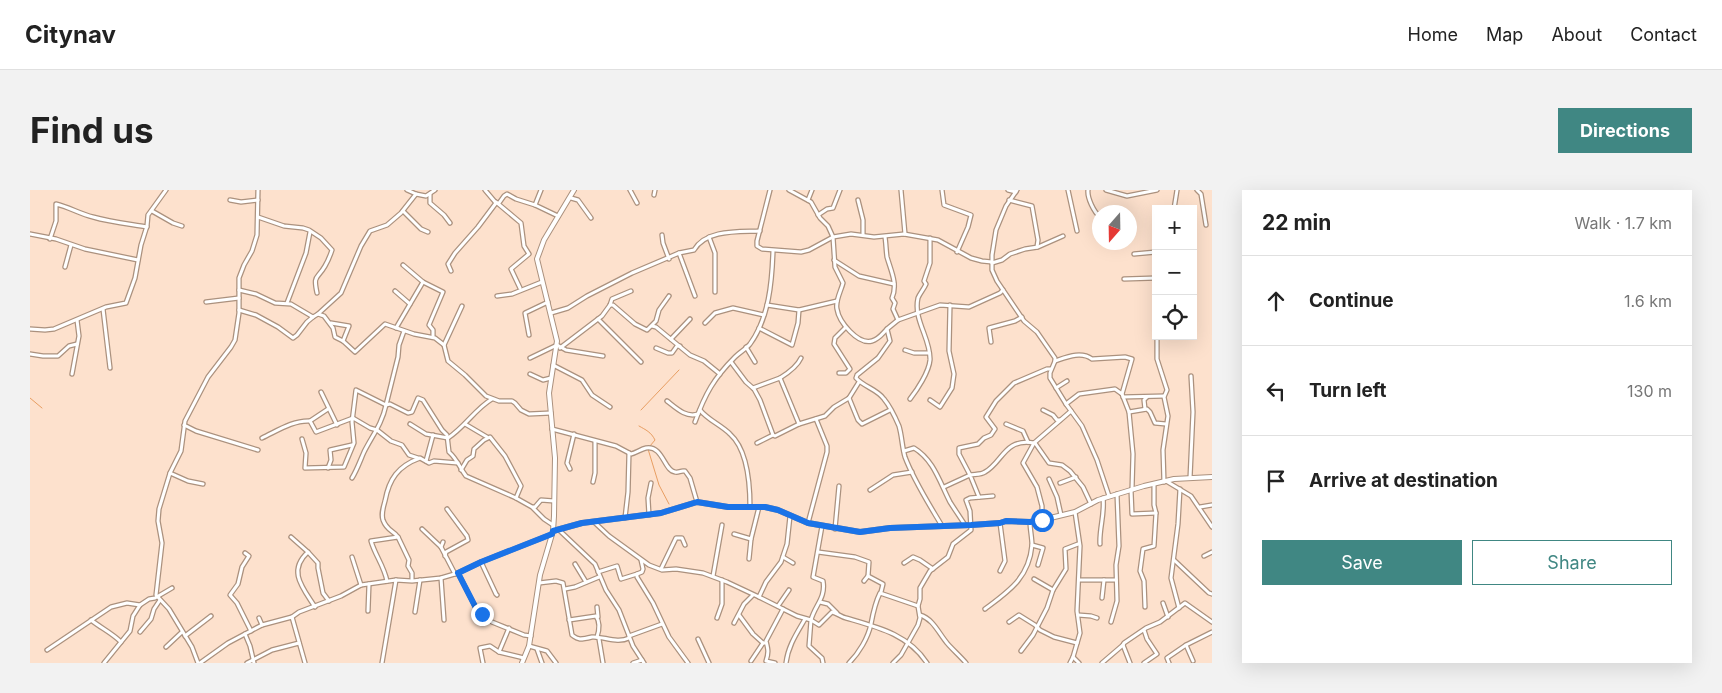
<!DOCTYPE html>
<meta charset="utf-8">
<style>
:root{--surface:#fff;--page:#f2f2f2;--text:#222;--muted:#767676;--line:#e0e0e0;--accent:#408783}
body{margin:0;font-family:Inter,sans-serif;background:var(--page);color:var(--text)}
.controls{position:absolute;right:15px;top:15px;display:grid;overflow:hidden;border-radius:0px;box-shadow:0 5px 20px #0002}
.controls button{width:45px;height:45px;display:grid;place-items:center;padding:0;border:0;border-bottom:1px solid var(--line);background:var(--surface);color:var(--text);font:25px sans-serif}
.compass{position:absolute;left:1062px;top:15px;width:45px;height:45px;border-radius:50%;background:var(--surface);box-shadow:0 5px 20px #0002;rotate:200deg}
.stop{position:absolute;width:15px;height:15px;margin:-11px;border:4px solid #1a73e8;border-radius:50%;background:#fff}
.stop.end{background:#1a73e8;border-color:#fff;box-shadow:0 1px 5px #0008}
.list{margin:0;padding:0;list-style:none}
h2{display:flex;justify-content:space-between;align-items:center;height:65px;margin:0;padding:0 20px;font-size:21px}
h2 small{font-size:16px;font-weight:400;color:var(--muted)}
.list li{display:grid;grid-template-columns:32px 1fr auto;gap:15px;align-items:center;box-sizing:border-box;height:90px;padding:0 20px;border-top:1px solid var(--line)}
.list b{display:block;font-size:19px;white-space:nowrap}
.list em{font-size:16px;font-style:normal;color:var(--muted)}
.actions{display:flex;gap:10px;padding:15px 20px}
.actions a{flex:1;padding:11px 0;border:1px solid var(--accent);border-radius:0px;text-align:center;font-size:18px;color:var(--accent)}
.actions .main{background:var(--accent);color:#fff}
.icon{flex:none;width:28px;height:28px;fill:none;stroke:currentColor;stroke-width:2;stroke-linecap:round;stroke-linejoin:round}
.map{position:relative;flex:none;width:1182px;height:473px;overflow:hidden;border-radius:0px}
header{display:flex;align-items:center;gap:30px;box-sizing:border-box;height:70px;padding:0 25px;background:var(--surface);border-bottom:1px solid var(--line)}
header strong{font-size:24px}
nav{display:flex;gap:28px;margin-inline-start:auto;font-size:18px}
.intro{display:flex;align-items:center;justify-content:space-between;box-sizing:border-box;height:120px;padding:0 30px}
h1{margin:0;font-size:35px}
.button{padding:12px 22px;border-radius:0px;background:var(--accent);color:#fff;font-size:18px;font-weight:700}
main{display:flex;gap:30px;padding:0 30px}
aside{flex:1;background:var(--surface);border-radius:0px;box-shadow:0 5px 20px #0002}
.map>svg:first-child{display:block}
</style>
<header>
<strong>Citynav</strong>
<nav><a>Home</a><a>Map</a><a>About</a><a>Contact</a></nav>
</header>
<div class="intro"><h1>Find us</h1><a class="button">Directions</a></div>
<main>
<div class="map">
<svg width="1182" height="473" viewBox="0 0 1182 473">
<rect width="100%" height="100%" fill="#fde1cd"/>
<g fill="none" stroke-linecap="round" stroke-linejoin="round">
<g stroke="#e89e62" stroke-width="1">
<polyline points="0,208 12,218"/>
<polyline points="611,220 649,180"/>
<path d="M609 236C616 240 621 242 625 250L620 256"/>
<polyline points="618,259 629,295 639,314"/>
</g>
<defs>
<g id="minor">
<polyline points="377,0 386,4 396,6 405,0"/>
<polyline points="511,0 505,15 528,26"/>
<polyline points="600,0 607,13"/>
<polyline points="740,0 727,51 727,56 732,59 771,62 779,60 803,47 821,44 844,47 874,44 908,50 941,68 952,71 962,72"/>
<path d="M759 0 781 12 790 28 798 36 803 47 805 77 813 93C811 101 805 111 807 119 809 132 828 155 842 151 849 149 852 144 857 139"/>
<polyline points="871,0 875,44"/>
<polyline points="912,0 914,15 941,25 938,37 927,62"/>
<polyline points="978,0 986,2"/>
<polyline points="987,0 976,16 966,40 962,65 962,80 967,91 994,131 1007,142 1025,168 1025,171 1020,183 1020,188 1036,214 1052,236 1067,270 1079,306"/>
<polyline points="1038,0 1047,41"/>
<path d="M1058 0C1057 8 1064 22 1070 27"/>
<polyline points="1076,0 1097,6 1127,0"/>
<polyline points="1167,0 1171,4 1176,35"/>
<polyline points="400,4 400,13 414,25 420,33"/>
<polyline points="624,5 625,0"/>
<polyline points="541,8 548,10 561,28"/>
<polyline points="200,10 211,12 228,10"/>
<polyline points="778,10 782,0"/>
<polyline points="828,10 833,30 833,45"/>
<polyline points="979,10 1002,16 1008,50 1007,57"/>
<polyline points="466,12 491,33 494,56 499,64 481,79 490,98"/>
<polyline points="469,13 474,6 477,4 486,9 505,15"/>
<polyline points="1144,19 1147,0"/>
<polyline points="122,21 143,33 152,36"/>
<polyline points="373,21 391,39 398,42"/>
<polyline points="788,25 797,19 803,18 810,0"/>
<path d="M228 27 254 36 273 38 279 40 291 48 302 60C300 66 298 71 295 76 287 90 283 84 287 103"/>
<polyline points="0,44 26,49 55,59 108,70"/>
<polyline points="632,45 633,53 639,69"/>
<polyline points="679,47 685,63 685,102"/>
<path d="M855 47C856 53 856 60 857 67 861 81 868 94 862 108L865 113 863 119 868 130"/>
<path d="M20 49 26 31V14C39 17 50 24 63 27 80 32 99 34 117 37"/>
<polyline points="649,63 665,106"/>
<polyline points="1104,64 1126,62"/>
<polyline points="804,70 829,86 864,94"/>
<polyline points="962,73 972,70 980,64 995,59 1008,57 1033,46"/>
<polyline points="373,75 393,92 413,102 399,135 403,140 403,147"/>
<polyline points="35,77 41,55"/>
<polyline points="421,81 418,74 425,63 448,37 466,13 455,0"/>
<polyline points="1094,89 1126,88"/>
<polyline points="209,100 226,104 245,113 261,114 283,127 288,124 294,126 303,138 305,147 313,151 325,162 355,134 384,144 405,148 414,155 418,171 435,185 456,206 469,211 482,211 485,213 491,220 499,224 521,223"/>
<polyline points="365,101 380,114"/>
<polyline points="467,106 482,104 512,92"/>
<polyline points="176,112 209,108"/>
<polyline points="257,113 276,63 280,42"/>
<polyline points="580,115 583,115 605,134 617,140 626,131 629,120 639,106"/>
<polyline points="737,115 769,120 807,111"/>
<polyline points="73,119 80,178"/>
<polyline points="209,120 226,125 248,137 263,148 267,145 277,132 283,127"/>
<path d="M521 123 538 118 557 106 602 83 649 63 664 60C676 39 709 42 730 41"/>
<polyline points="288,124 311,103 331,56 340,41 357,35 371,23 386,4"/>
<polyline points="568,129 611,172"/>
<polyline points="301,133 319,136 313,151"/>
<polyline points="675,133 685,123 703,118 734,125"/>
<polyline points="622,136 626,137 660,165 674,171 690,184"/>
<polyline points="366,138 393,92"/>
<polyline points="729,138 762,155 768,133 769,120"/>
<polyline points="0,139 15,140 24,139 76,117 96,113 105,88 111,55 117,36 118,25 136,0"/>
<path d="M374 141 369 155 368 167 356 215 360 214 378 223 382 222 388 208 393 210 412 240 417 245 419 262C428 270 429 277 436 286L486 308 502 317 514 329 523 335"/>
<polyline points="499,145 495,123 518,112"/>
<polyline points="1127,146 1127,169 1137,200 1134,207 1138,226 1133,260 1134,292"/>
<polyline points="641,149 660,129"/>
<polyline points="961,152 959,138 985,131 992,127"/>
<polyline points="414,155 432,116"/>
<polyline points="716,157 725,172"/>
<polyline points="530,158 572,126 580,115 582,109 601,101"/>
<polyline points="626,158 638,163 642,163 647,156 650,156"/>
<polyline points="875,160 884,163 899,163"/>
<polyline points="0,164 13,166 28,166 39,156 47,154"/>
<polyline points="500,168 527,155 536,160 573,166"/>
<path d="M1025 171C1037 167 1051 161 1062 169L1095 167 1102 169 1092 204"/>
<polyline points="701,172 716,192 724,199 730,210 743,245 745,246 769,234 795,226 804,217 819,208 829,192"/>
<polyline points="523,175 552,190 562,205 580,217"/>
<polyline points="809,183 816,183 820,179 804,154 805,148 815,138"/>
<polyline points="42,184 49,146 47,130"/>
<polyline points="500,184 513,190 521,188"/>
<path d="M750 188C758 183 767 177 771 168"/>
<polyline points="723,198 750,188 769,234"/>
<polyline points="1026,198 1037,191"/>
<polyline points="291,202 307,235"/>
<polyline points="1093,207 1134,206"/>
<polyline points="819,208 828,230 832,234 860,220"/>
<path d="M880 209C887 200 899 182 900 170 901 149 883 130 888 108 890 103 894 99 896 94L894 91 900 73V48"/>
<polyline points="900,210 910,217 922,198 924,184 919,161 920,115"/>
<path d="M637 211C646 218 656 228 668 224"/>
<polyline points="1036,214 1049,204 1085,199 1092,204 1099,222 1117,219 1120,222 1125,233 1136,234"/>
<polyline points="1115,219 1114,210 1117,207"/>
<path d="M670 220C678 230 691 235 700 244 718 260 720 294 720 317"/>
<polyline points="1013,220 1023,225 1027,230 1030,230"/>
<polyline points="1099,222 1103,264 1102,299"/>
<polyline points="280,231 298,219"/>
<path d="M665 232C675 204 684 188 705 167 710 162 716 159 720 154 739 128 742 92 743 61"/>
<path d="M380 234 396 244 418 248C435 237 445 219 462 209"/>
<polyline points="435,234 457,247"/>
<polyline points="976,234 993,241 998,252"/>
<polyline points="154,235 166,241 228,260"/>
<path d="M522 239 586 256 601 264C606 263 611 259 616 258 633 255 634 281 645 282 648 283 650 281 653 281H655L660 288 667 312"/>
<path d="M232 248C247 241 263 230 280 231L286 242 323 228 340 238 347 240 361 251 372 255 379 265 388 268"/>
<path d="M272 249 276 263 275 278 314 277 324 253 322 232 326 200 356 215C352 234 342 246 334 262 330 271 327 280 322 288"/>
<polyline points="727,253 743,245"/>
<polyline points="1005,253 1019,273 1032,275 1040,281 1053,297 1061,314"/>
<path d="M874 261 884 258C904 270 910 293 920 312 925 320 930 327 935 335"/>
<polyline points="396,271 403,245"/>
<polyline points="298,278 301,270 300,260 322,255"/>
<polyline points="540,279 537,273 544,244"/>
<polyline points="431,280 437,270 443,266 444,259 454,250 460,247 475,266 491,296 486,308"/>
<polyline points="140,283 158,291 173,294"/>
<polyline points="1160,288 1163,222 1161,186"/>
<polyline points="1019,289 1027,307 1031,325"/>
<polyline points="1136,291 1161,306 1182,337"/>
<polyline points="563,292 565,283 565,251"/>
<polyline points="1030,293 1046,287"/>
<polyline points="914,297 940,285 929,264 929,258 948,254 954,248 961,245 965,239 956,227 966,211 984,193 1017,179 1021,179"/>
<polyline points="840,300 863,285 882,282"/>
<polyline points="1101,300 1102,324 1126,323"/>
<path d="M949 307 940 285C944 284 951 285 955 282 973 272 974 248 1004 253"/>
<polyline points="503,317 505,317 511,310 524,311"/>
<polyline points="1170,317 1182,315"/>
<polyline points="1045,322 1050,356 1047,421 1050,443 1043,467 1049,473"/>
<polyline points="619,325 618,308 621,293"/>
<polyline points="760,326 757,354 751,372 736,392 729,407 767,426 781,430 779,456 792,468 793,473"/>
<polyline points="595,328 598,302 599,263"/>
<polyline points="1012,330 1012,316 1007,297 993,273 1004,253 1041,221"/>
<polyline points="564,332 579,346 619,375 632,380 646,379 673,383 697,392 729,407"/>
<polyline points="778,333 797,262 797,256 786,229"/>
<polyline points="970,333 975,371 970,381"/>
<path d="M792 336 783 387 793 391C796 408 785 415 781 430L789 435 802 422C807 423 811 427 816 428 847 437 878 444 897 473"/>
<path d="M912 336C899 314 884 291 875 267 872 257 872 246 869 236 866 229 859 215 854 209 847 199 834 197 826 188L827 185 848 168 860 151 857 139 868 130 910 115 939 117 970 103 973 100"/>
<polyline points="392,339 411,357"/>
<polyline points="805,339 809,296"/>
<polyline points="529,340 565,374 576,400 589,420 603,456 614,473"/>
<polyline points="704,344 721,349"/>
<path d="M261 347 278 362C257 381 273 398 285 417"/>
<path d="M368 347C363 340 357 341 353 330 351 324 353 318 355 311 359 289 368 276 390 268L399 273 404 271 428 273"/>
<polyline points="413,352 411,357 425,384"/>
<path d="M1070 354C1069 339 1075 324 1073 308"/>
<polyline points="1002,355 1013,358 1008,375"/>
<polyline points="278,362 288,373 288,378 293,403 299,411"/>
<polyline points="788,362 825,367 839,372 838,386 834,391"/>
<polyline points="215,363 219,366 212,377 208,394 200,405 207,413 221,441"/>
<polyline points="415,366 416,362 438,350 437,346 417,319"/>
<polyline points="1174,366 1182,362"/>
<polyline points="322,367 331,395"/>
<polyline points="753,367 763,373"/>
<polyline points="719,369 721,349 729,317"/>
<polyline points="611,370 613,379 612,382 607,384 607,387 623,413 639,447 658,473"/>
<polyline points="1144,370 1179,403 1182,404"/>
<polyline points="451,372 466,404 467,405"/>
<polyline points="874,373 883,367 890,370 903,379"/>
<polyline points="545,374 556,392"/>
<polyline points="631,379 646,348 652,348 655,355"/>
<polyline points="568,382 587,376 591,389 607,384"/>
<polyline points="428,383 448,422 452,424"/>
<polyline points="683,386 692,335"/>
<polyline points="838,386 853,394 851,402"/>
<polyline points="411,388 414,430"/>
<polyline points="1004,389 1023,400"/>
<polyline points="1049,390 1086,390"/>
<path d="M357 391C354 376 345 365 341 351L368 347 379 370 378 376 382 383V390"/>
<path d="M509 393 526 391 533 393 542 445C545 447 545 448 550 449 554 449 558 448 562 447 573 446 587 454 599 448"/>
<polyline points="535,399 545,397 569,387"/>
<polyline points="1072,408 1074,390"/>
<polyline points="790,412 798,414 807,423"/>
<polyline points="1133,413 1138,427"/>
<polyline points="748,416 759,400"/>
<polyline points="567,417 568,427"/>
<polyline points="1115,417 1114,391 1110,381 1113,359 1124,356 1126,323 1124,315 1124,294"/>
<polyline points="1149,418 1141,388 1148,334 1150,299"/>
<path d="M955 419C979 401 999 388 1002 355 1002 348 1000 339 1000 332"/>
<polyline points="338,421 339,394"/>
<polyline points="385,422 390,390"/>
<polyline points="709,425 723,444 733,453"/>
<path d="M890 425C903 429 908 442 917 453 923 460 930 466 936 473"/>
<polyline points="1048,425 1061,426 1067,428"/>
<polyline points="262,427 275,473"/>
<polyline points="229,428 232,435"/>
<polyline points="687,428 692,414 692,390"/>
<path d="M61 430C71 438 82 443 91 452"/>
<path d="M539 430 566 426C570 432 569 441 567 447"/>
<polyline points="462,432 494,445 501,446"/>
<polyline points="979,432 989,425 1005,435 1010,440 1024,447 1047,453"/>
<polyline points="1081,432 1087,411 1086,375 1089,356 1087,304"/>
<polyline points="704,433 714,414 723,405"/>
<polyline points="1114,440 1117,449 1127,464 1114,473"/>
<polyline points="110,442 121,429 124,419 130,410"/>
<polyline points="215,444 220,456 224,473"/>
<polyline points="155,446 181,426"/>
<polyline points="599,446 632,434"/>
<polyline points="569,449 573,473"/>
<polyline points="668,449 679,473"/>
<polyline points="1156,455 1163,471"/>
<polyline points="499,456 517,461 526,473"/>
<polyline points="136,457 152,442"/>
<polyline points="507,459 512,473"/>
<polyline points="17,460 81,417 97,413 110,415"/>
<polyline points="991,461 1003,445 1017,418 1023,400 1036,379 1035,359 1048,354"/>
<polyline points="469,462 479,438"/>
<polyline points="721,471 733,453 735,453"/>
<polyline points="74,473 100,441 103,426 110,415 119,409 125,408 142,398"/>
<polyline points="168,473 162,457 139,419 126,405 132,353 128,331 129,319 140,283 151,261 155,231 178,187 201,157 205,150 209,123 209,88 214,75 222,61 227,45 228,0"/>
<polyline points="170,473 198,453 232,435 262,427 269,422 311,406 331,395 366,390 382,391 411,388 428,383 451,372 522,344"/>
<polyline points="217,473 242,460 269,453"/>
<polyline points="352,473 366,390"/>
<polyline points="453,473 450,458 460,456 469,462 494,468"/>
<polyline points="603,473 612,470"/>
<path d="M745 473 736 471C739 462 738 459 736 451L753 419"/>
<path d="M756 473C758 456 767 443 775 429"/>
<path d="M819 473C829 463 838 448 841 434 843 423 845 413 850 403L888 416"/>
<polyline points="863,473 871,465 888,435 890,428 888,416 890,409 890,398 900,381 918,367 923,354 941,340 940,321 936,310 940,308 963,306"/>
<polyline points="1040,473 1043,467"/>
<polyline points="1072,473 1093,455"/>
<polyline points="1100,473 1093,455 1094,453 1116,438 1130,432 1155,413 1182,432"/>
<polyline points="1139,473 1137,468 1156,455 1182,442"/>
</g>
<g id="tertiary">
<polyline points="523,341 552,333 631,323 667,312 698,317 735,317 748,320 778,333 830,342 860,338 941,335 970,333 976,331 1000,332 1012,330 1045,322 1068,310 1114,296 1144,289 1182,287"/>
<polyline points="492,473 499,456 510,385 523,341 524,326 525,268 519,203 527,151 507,69 514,50 544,0"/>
</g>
</defs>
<use href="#minor" stroke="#ab917e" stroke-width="5.5"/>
<use href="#tertiary" stroke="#ab917e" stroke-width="6"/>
<use href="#minor" stroke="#fff" stroke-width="3"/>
<use href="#tertiary" stroke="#fff" stroke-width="4"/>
</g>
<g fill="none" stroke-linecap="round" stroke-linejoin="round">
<polyline stroke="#1a73e8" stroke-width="6" points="452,424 448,422 428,383 451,372 522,344 523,341 552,333 631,323 667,312 698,317 735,317 748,320 778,333 830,342 860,338 941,335 970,333 976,331 1000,332 1012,330"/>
</g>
</svg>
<div class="controls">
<button>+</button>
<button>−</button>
<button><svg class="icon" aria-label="locate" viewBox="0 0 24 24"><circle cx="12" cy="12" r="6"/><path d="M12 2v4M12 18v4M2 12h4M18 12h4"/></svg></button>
</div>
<svg class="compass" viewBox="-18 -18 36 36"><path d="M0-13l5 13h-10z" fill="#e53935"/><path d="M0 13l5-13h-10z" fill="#767676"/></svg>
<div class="stop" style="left:1012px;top:330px"></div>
<div class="stop end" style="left:452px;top:424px"></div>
</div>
<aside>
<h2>22 min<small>Walk · 1.7 km</small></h2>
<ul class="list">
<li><svg class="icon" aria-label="ahead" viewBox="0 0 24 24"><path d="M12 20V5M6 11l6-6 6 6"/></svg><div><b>Continue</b></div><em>1.6 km</em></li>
<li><svg class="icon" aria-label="left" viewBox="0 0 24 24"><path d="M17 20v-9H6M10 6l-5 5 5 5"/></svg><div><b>Turn left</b></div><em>130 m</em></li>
<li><svg class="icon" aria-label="arrive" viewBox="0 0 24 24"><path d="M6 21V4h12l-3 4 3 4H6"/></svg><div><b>Arrive at destination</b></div></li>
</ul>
<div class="actions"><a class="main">Save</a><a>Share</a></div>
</aside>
</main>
